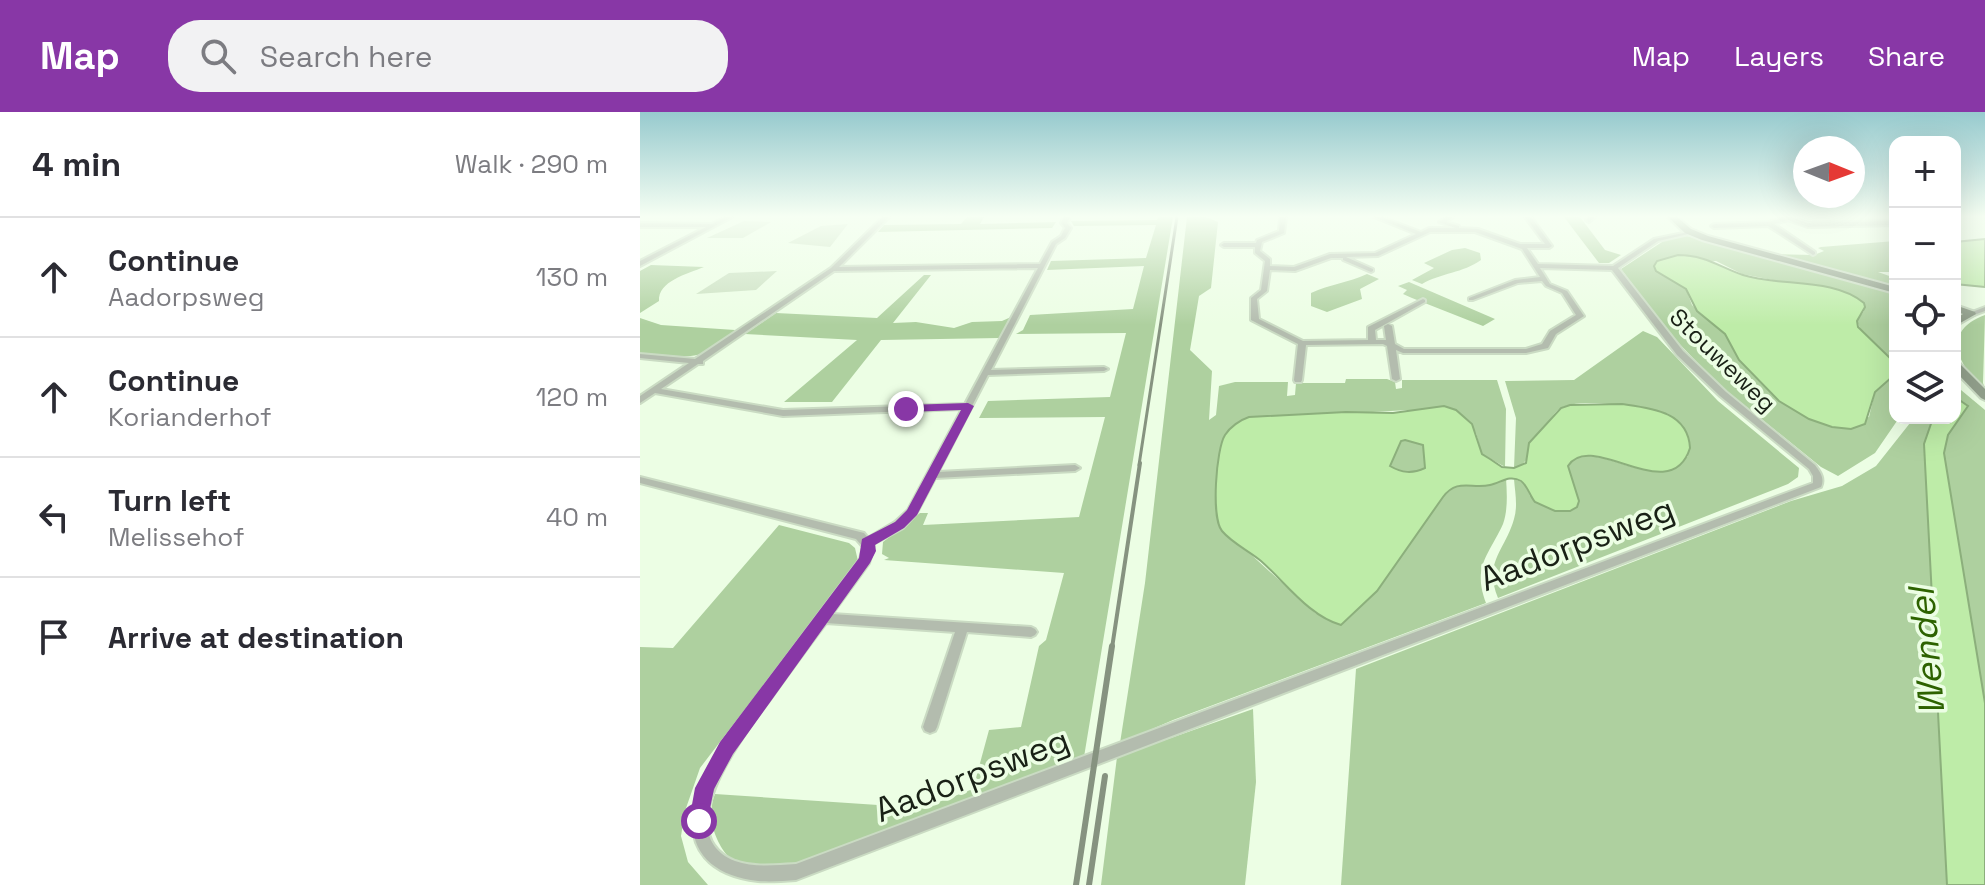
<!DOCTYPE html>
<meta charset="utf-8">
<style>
:root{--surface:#fff;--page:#f2f2f3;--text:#2b2b33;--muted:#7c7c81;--line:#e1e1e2;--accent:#8837a6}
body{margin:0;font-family:"Space Grotesk",sans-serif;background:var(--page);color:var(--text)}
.controls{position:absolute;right:24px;top:24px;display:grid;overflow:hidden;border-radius:16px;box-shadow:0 8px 32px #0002}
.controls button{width:72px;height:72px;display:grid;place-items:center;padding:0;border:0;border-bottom:2px solid var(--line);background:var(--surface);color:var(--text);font:40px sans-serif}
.compass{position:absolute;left:1153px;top:24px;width:72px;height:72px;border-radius:50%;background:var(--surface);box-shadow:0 8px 32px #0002;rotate:91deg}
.stop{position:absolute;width:24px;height:24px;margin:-18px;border:6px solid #8837a6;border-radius:50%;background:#fff}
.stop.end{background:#8837a6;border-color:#fff;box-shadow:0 2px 8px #0008}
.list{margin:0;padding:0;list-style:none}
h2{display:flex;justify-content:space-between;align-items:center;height:104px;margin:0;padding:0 32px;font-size:34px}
h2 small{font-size:26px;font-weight:400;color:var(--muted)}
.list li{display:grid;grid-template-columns:52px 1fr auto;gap:24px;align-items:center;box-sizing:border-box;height:120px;padding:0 32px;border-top:2px solid var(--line)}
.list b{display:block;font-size:30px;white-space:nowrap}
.list p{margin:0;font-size:26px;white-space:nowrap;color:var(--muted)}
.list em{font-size:26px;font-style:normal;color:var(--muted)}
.icon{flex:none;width:44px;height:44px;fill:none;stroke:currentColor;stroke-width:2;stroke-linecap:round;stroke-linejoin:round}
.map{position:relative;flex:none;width:1345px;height:773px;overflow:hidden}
header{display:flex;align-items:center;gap:48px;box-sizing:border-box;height:112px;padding:0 40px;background:var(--accent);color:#fff}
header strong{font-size:38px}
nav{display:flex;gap:44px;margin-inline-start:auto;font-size:28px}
.search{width:560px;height:72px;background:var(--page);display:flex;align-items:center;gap:20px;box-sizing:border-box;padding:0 28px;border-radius:32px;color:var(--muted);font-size:30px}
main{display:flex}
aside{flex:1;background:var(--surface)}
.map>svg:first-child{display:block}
</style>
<header>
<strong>Map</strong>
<div class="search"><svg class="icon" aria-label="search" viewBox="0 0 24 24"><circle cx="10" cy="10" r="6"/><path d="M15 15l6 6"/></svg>Search here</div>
<nav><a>Map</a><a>Layers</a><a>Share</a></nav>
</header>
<main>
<aside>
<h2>4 min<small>Walk · 290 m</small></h2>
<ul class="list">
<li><svg class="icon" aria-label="ahead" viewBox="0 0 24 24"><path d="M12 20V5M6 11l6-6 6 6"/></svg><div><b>Continue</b><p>Aadorpsweg</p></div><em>130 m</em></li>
<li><svg class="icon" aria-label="ahead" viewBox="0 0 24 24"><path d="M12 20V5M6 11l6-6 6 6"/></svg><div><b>Continue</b><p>Korianderhof</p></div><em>120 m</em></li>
<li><svg class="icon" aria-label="left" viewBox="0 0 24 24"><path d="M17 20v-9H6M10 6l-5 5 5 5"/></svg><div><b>Turn left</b><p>Melissehof</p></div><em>40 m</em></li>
<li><svg class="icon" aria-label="arrive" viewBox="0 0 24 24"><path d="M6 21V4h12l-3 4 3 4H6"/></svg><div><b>Arrive at destination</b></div></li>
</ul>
</aside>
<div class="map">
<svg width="1345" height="773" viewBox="0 0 1345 773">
<rect width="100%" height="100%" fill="#ecfee4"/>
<g fill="#aed09f" fill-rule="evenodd">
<polygon points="327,105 344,105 340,112 416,110 412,116 238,120 244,113 321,112"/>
<path d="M518 105H533L444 645 183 749C161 754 123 760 101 753 88 749 78 732 74 719 71 707 70 694 75 682L283 696 333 677 349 618 381 615 399 534 406 528 424 461 244 448 249 446 242 442 243 430 280 401H288L283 413 439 405 465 305 339 306 348 289 470 285 486 221 376 222 383 218 390 203 493 197 504 154 407 158 411 149 506 146 516 113 434 114 431 109 517 108Z"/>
<path d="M547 105H566L578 110 571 176 559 184 550 238 572 259 569 308 576 303 579 274 595 270H648L647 284 655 283 656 271H705L706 267H747L755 270 756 277 762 276V268H857L866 297 865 355 842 342 836 321 828 308 818 303 769 298 603 307 583 326 577 378 605 437 675 501 701 513 737 479 808 377 825 372 852 373 866 366C867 381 868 398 863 412 849 443 832 454 846 491L533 608 480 631 505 471Z"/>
<polygon points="924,105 940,105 965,138 981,143 969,151 959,151"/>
<path d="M1047 124 1255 180V306H1259L1235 341 1198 364 1181 355 1078 272 1028 220 981 157 1025 128ZM1076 149 1102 162 1213 184 1224 199 1217 209 1221 219 1238 234 1235 280 1229 305 1192 315 1169 307 1139 289 1099 248 1085 222 1052 193 1046 177 1016 159Z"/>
<polygon points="1255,129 1250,142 1255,150 1255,160 1238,160 1255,166 1255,176 1132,142 1174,143 1184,139 1178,136 1181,135"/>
<path d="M825 136 840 141 841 148C823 161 801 161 782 172L772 168 794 156 784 151 812 138Z"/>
<path d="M11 153 64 155C47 162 18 169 19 189L0 201V159Z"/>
<path d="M727 162 739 167 720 177 722 187 687 200 671 194V181C690 172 708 171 727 162Z"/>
<polygon points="284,163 291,163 253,211 276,210 314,216 332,210 362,209 371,205 359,226 241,228 192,290 144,290 217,228 105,222 136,201 237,206"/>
<polygon points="769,170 855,207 843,214 772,186 763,182 767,178 758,174"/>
<path d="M1345 203 1343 271 1345 277C1317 253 1301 219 1345 203Z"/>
<path d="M0 206 21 213 95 218C71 251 37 246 0 241Z"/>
<path d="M1003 219 1017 225 1078 289 1159 356 1158 365 1148 372 858 486C843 450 865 439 874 407 878 394 875 380 874 367L884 371 890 384 939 389 928 354C950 320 1014 387 1048 344L1029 302C1006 296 936 283 918 298 903 311 892 354 874 356L876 306 865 269 934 268Z"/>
<polygon points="1315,273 1345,298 1345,591 1304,341 1308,323 1328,294 1315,285"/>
<polygon points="1274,306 1293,306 1284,333 1307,773 701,773 716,557 1151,389 1202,374 1236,354"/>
<path d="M772 328 783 333 785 356C772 362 762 361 750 354L761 329Z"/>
<polygon points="139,413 209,431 215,436 218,449 60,656 45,699 41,724 48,750 68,773 0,773 0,535 33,536"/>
<polygon points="613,597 616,670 605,773 461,773 477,645"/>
</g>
<g fill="#beeca8" stroke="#8caf7c" stroke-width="2" fill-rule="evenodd">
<polygon points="1345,127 1345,175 1315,172 1315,130"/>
<path d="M1038 143C1065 143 1080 155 1103 163 1140 175 1193 165 1224 191L1225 195 1217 209 1218 215 1250 246 1254 258 1252 265 1235 280 1225 312 1211 317 1192 315 1169 307 1139 289 1099 248 1085 222 1057 199 1046 177 1016 159 1014 154 1017 149Z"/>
<polygon points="1315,285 1328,294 1308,323 1304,341 1345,591 1345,773 1307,773 1284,332 1293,306 1315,306"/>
<path d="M982 292C1010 296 1048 299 1050 336 1031 397 951 317 928 354L939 389 937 395 930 399H915L895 390C890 384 887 373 881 369 869 362 861 371 850 373 831 377 817 366 803 385L737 479 701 513C669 504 646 471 621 449 609 439 592 431 582 419 571 406 576 337 585 323 590 315 600 308 609 305L706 300 753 301 804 294 816 298 832 312 842 342 850 347 862 355 874 356 886 351 889 331 921 296 930 293ZM765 328 783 333 785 356C772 362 762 361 750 354L761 329Z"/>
</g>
<g fill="#c9dfbf">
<polygon points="104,109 131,110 103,126 67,126"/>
<polygon points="208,112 190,135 148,131 181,114"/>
<polygon points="137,159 116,178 56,182 89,161"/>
</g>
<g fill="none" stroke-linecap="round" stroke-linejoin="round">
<defs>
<g id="minor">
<polygon points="85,105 92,105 0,154 0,149 66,115 0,115 0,111 72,112"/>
<path d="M243 105H249L199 155 400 152 412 130 421 124 425 116 421 111 424 105H430L427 111 431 116 425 126 416 132 351 258 464 255 468 257 464 259 348 263 298 360 435 353 440 356 435 359 295 366 276 402 263 416 233 432 234 434 229 451 192 502 391 515 395 517 397 520 395 523 391 525 327 520 297 615 295 619 290 621 285 619 283 615 315 520 186 511C167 536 149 561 131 586 107 619 25 721 95 749 114 756 136 753 156 752L1173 371V364L1169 357 1080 284 1037 243 972 158 900 156 910 172 927 179 944 204 916 222 908 236 886 241H763L756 238 760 267 756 269 752 267 747 234 743 232 666 233 662 268 661 270H655L654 268 658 232 611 208V186L621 178 625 149 615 141V135H584L581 133 584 131H616L617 128 639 119 640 105H646L644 121 622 130 620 139 630 147V154L654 155 690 142 735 141 776 122 734 105H742L781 120 789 116H815L799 110 806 105H813L806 110 819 114V116L838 117 880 132H905L885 105H891L912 134 909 136H887L898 152 973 154 1014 127 1053 119V121L1018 129 978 156 1043 239 1086 280 1175 353C1180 360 1185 366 1181 375L156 768C144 769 130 770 118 769 72 764 43 738 56 689 61 668 72 650 82 631L220 447 223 435 216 427 0 371V365L224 421 228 426 255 410 268 398 322 297 143 304 15 281 0 291V284L49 251 0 246V242L55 247 191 156ZM790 120H835L882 137 900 165 875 168 829 186V188H833L878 171 902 169 906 174 922 181 936 203 910 219 902 232 886 237H764L755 232 752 214 748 212 744 214 746 228H736L735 218 785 190V188L783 187 728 215V228L663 229 619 207 617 187 627 179 630 158 655 159 691 146H703V148L731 160 733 159V157L706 145 738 144ZM398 156 325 292 143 298 21 277 58 252H63V249L194 159Z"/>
<polygon points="949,105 955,105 949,110 946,108"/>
<polygon points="1140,105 1149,105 1168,111 1255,109 1255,113 1168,115 1148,108 1134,112 1175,140 1175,142 1173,143 1128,114 1074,116 1071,114 1074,112 1129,110 1142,106"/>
<polygon points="1345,195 1345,199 1331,204 1327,202"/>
</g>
<g id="secondary">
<polygon points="1028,105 1037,105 1051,117 1068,124 1255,175 1255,181 1062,128 1045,121"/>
<polygon points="1315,193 1335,200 1336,202 1315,214 1315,207 1323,202 1315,199"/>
<polygon points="1315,250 1319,251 1345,277 1345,288 1341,286 1315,259"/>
</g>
</defs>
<use href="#minor" stroke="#cadbc3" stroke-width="4"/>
<use href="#secondary" stroke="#cadbc3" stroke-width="4"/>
<use href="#minor" fill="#b3bcae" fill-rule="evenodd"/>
<use href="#secondary" fill="#919f8b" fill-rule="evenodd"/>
<polyline stroke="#869380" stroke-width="3" points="499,353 537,105"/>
<polyline stroke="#869380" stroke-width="4" points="472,536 500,351"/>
<g stroke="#869380" stroke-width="6">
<polyline points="436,773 472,534"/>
<polyline points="449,773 465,664"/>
</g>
</g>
<linearGradient id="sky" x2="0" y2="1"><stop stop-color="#97cace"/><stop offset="0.49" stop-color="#f6fff3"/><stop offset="1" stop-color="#f6fff3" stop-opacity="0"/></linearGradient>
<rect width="1345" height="213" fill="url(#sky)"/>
<polygon fill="#8837a6" points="328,291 334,294 277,403 264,416 235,433 236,439 230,451 93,642 74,677 66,716 59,719 52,716 49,709 55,676 80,630 219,446 222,427 255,410 267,398 321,298 266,300 261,297 266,293"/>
<g text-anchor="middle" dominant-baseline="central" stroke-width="7" stroke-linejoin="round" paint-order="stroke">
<g font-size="24" fill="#192116" stroke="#ecfee4">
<text transform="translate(1083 248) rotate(44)">Stouweweg</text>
</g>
<g font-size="34" fill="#192116" stroke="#ecfee4">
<text transform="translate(937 432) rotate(-21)">Aadorpsweg</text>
<text transform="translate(332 663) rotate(-21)">Aadorpsweg</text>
</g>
<g font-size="36" font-style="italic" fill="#2d6200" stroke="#ecfee4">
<text transform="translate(1287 540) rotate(-95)">Wendel</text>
</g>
</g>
</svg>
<div class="controls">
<button>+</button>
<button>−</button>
<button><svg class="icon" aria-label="locate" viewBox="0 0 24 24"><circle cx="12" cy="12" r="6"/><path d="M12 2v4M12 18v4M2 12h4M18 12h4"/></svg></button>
<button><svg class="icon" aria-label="layers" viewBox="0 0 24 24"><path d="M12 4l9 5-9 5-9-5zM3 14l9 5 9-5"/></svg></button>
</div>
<svg class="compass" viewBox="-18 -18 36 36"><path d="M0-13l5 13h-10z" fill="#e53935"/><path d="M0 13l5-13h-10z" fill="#7c7c81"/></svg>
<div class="stop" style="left:59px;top:709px"></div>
<div class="stop end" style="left:266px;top:297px"></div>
</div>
</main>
